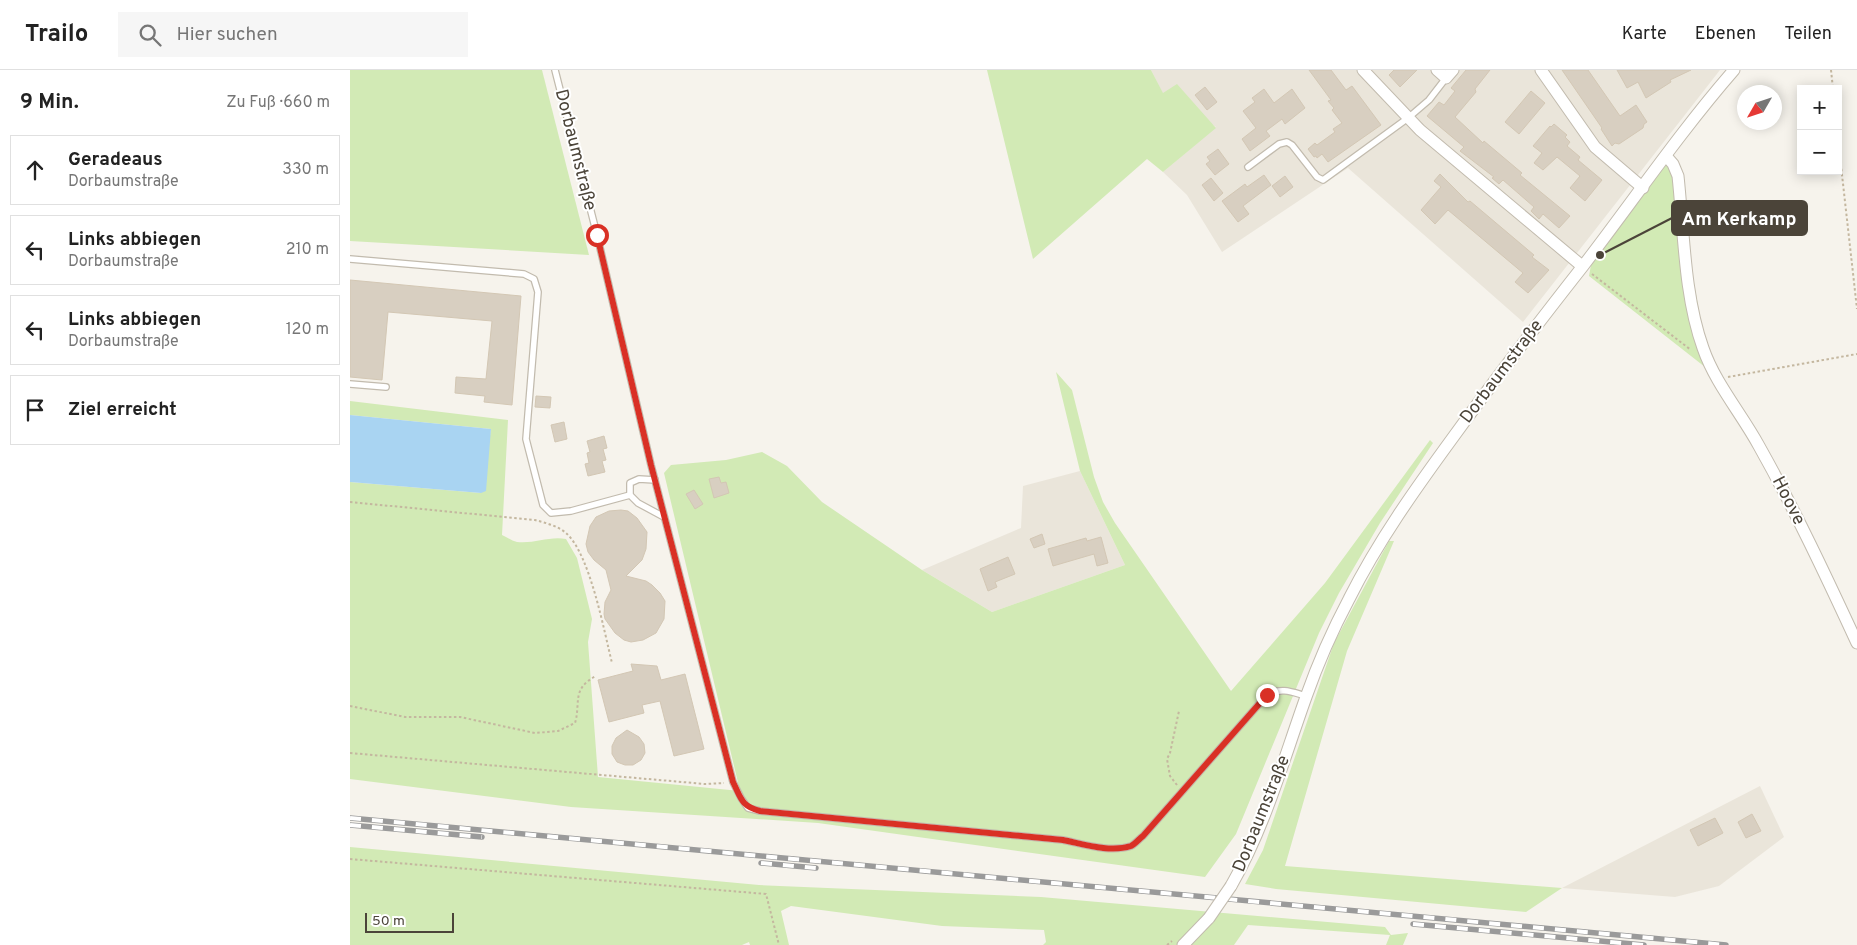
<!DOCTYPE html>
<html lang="de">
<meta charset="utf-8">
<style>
:root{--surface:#fff;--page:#f6f6f6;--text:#222;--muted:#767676;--line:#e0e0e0}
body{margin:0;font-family:Overpass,sans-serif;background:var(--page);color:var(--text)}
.controls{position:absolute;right:15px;top:15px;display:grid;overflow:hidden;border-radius:0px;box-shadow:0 2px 12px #0003}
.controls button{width:45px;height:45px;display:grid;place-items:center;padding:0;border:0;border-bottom:1px solid var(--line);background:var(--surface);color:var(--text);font:25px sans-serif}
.compass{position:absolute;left:1387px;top:15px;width:45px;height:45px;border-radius:50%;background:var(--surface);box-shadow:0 2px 12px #0003;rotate:231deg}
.scale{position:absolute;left:15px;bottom:12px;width:89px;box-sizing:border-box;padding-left:5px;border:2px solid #4b4439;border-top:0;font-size:14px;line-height:18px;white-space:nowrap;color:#4b4439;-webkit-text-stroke:4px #fff;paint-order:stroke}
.stop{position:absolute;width:15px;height:15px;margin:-11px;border:4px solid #d93025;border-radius:50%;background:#fff}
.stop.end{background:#d93025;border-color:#fff;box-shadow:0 1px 5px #0008}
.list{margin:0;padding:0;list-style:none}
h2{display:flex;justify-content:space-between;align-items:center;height:65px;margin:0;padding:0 20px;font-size:21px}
h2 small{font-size:16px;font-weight:400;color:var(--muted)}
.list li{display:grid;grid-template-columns:32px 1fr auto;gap:15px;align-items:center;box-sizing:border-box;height:70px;margin:0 10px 10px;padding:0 10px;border:1px solid var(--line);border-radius:0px}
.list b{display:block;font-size:19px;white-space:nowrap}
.list p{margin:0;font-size:16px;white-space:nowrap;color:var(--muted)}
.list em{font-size:16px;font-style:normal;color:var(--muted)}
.icon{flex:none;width:28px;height:28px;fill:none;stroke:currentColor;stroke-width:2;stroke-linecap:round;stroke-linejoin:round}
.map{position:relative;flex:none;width:1507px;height:875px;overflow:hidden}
header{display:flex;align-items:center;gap:30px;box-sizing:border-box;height:70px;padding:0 25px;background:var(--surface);border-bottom:1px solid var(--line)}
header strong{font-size:24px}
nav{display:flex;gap:28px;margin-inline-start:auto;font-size:18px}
.search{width:350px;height:45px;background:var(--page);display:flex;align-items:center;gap:12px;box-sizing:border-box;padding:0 18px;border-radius:0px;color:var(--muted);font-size:19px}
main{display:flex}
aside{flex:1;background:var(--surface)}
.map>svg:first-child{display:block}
</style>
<header>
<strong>Trailo</strong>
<div class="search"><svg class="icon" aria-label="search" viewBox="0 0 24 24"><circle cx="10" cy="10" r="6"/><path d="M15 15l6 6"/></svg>Hier suchen</div>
<nav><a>Karte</a><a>Ebenen</a><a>Teilen</a></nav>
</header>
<main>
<aside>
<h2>9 Min.<small>Zu Fuß · 660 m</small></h2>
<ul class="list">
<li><svg class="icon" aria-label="ahead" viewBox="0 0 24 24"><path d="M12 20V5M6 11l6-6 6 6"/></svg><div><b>Geradeaus</b><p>Dorbaumstraße</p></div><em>330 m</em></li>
<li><svg class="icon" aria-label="left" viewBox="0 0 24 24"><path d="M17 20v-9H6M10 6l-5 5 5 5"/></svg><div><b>Links abbiegen</b><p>Dorbaumstraße</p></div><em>210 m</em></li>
<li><svg class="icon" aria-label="left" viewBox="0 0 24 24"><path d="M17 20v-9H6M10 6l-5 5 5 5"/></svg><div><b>Links abbiegen</b><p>Dorbaumstraße</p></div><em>120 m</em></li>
<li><svg class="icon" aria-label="arrive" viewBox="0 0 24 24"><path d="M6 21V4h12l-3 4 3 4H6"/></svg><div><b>Ziel erreicht</b></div></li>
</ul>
</aside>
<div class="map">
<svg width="1507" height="875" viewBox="0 0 1507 875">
<rect width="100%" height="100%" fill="#f6f3ec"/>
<g fill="#eae5da">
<polygon points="801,0 1370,0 1173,252 998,98 872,182 837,125 813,102 866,57 813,24"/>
<polygon points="730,401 775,495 642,542 572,500 671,458 673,416"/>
<polygon points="1410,716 1434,767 1369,816 1325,827 1212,818"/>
</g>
<g fill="#d2eab5">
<polygon points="0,0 192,0 239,185 0,171"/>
<polygon points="637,0 801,0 813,23 827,14 866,58 813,102 797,89 683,189"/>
<polygon points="1316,94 1329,104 1342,202 1355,274 1355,297 1239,206 1241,195"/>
<path d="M706 302 722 320 744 407 753 432 765 453 881 621 975 513 1080 370 1083 373 1030 453 989 523 969 563 886 764 855 807 468 753 221 737 0 709V412L131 423 141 359 0 345V331L158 350 152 465C157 467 162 471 167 472 184 474 199 466 216 469L227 488 242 549 238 572 248 707 390 721 314 403 321 395 376 390 412 382 437 396 472 432 572 500 642 542 775 495 730 401Z"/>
<polygon points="1039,471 1044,471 997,581 935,796 1212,818 1176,842 926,819 895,814 913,780 984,573"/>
<polygon points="0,777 409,815 691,827 1035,857 1041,865 1058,863 1053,875 1036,875 1040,865 898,855 884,875 693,875 696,872 694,860 592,856 441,836 431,841 439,875 400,875 399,872 392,875 0,875"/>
</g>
<polygon fill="#a9d4f2" points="0,345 141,359 136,421 131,423 0,412"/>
<g fill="#d8cfc1" stroke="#d3c7b4">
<polygon points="959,0 981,0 996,20 1002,16 1031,55 978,92 972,84 967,88 966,86 964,87 958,79 965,73 967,75 985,62 983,59 992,53 982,40 984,38 978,31 981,30"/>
<polygon points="1044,0 1067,0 1050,17 1039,5"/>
<polygon points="1116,0 1140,0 1125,19 1126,22 1105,47 1133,73 1134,71 1172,103 1170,105 1220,146 1209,158 1193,144 1189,149 1181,141 1184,137 1153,110 1149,114 1142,108 1144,107 1110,81 1114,77 1077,46 1089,32 1094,35 1105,21 1101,18"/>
<polygon points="1212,0 1238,0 1270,46 1286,35 1297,52 1294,54 1293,58 1269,74 1265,73 1262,76 1251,59 1252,58"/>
<polygon points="1267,0 1341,0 1320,10 1321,12 1296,28 1288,12 1277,18"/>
<polygon points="855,17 867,32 857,40 845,25"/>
<polygon points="914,19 924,33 942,19 955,38 935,54 932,49 916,61 920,66 900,81 892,69 906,58 893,41 905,32 902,28"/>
<polygon points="1181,21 1195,33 1169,64 1155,52"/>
<polygon points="1204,54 1217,65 1215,67 1220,72 1217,76 1230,87 1228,90 1252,110 1235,131 1220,118 1230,106 1207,87 1193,100 1184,93 1192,83 1183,76 1200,56 1201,57"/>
<polygon points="868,79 879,94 865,105 856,94 860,91 857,87"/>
<polygon points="1090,104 1118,132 1120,131 1184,185 1182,187 1199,200 1178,223 1165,212 1173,203 1098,140 1085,154 1071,140 1091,117 1084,111"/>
<polygon points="914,105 921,115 893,136 899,144 888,152 872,131 895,114 897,117"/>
<polygon points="935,106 943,117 930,127 922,116"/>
<polygon points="861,108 873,123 864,131 852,115"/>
<polygon points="0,210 171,226 162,335 134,332 135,326 105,323 106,307 136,309 142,251 38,242 32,310 0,307"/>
<polygon points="186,326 201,327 200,338 185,337"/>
<polygon points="214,352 217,369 205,372 201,355"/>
<polygon points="254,366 257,378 253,379 256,390 252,391 255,402 238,406 235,394 239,393 237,383 240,382 237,371"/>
<polygon points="369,407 371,413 376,412 379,423 364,428 359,409"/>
<polygon points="344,420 353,434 345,439 336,424"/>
<polygon points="271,440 278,441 287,448 297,462 296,479 292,490 276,506 296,511 302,515 310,523 315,531 314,549 306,563 293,570 281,572 274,570 265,563 255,549 254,544 255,532 261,520 256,500 244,490 238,482 236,474 240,456 246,447 259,441"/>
<polygon points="692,464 695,474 684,478 680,469"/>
<polygon points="751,467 758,493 747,496 744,484 703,496 698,479 736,468 737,471"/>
<polygon points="658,487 665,504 645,512 647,517 638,521 630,499"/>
<polygon points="281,594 307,596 311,610 335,604 354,679 324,686 310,631 292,635 294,643 259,652 248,610 283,601"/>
<polygon points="277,660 289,667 294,674 295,683 291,690 283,695 275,695 267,692 262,684 262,676 266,668"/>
<polygon points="1402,744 1411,761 1396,768 1388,752"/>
<polygon points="1365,748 1373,763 1348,776 1340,760"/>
</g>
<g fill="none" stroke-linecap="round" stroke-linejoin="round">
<defs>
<g id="service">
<path d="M205 0 247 165 301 395 383 712 391 728 398 738 410 741 713 770C733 774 760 783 781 776 785 774 789 769 793 766L917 625C931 617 942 622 956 626"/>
<polyline points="898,97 929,74 937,72 942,75 967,107 973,110 1058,48 1079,30 1096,8"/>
<polyline points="0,189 174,204 184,209 188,222 176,369 193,435 201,443 221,441 280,425"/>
<polyline points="0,314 36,317"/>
<polyline points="305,410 289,409 280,413 280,425 288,433 314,447"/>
</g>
<g id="minor">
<polyline points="1013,0 1070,60 1232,196"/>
<polyline points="1087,0 1096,8 1103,0"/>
<polyline points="1191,0 1245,77 1293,118"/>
<path d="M1316 86 1323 94 1328 106C1334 162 1334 225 1353 278 1365 313 1391 343 1409 376 1445 440 1476 506 1507 573"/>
<path d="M881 816C915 757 933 691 956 627 968 593 982 561 999 529 1028 471 1066 418 1104 366 1146 308 1189 252 1233 196 1283 131 1330 62 1384 0"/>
<polyline points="833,875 859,848"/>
</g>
</defs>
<use href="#service" stroke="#c2bbae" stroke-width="8"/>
<use href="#minor" stroke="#c2bbae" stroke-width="13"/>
<g stroke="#c4b79f" stroke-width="2" stroke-dasharray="2.5 2.5" stroke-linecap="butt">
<polyline points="1481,0 1483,19"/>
<polyline points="1488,69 1507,239"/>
<polyline points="1242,204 1341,280"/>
<polyline points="1378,307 1507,284"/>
<path d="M0 432 185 450C196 453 208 456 216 463 240 484 254 561 262 593"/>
<path d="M0 636 55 647H110L185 663 208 661 225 653C231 633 221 619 246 606"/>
<polyline points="0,683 355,714 374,713"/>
<polyline points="827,715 820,706 817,689 820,683 829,641"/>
<polyline points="0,789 416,824 429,875"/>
<polyline points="817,875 822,871"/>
</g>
<use href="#service" stroke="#fff" stroke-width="5.5"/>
<use href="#minor" stroke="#fff" stroke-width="11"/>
<defs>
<g id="rail">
<polyline points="0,748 1376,875"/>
<polyline points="0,755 132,767"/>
<polyline points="411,793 466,798"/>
<polyline points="1063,854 1294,875"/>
</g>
</defs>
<use href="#rail" stroke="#9a9a9a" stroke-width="5.5"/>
<use href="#rail" stroke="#fff" stroke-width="4" stroke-dasharray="11" stroke-linecap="butt"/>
<defs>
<polyline id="minor-bridge" points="859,848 881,816"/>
</defs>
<use href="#minor-bridge" stroke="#c2bbae" stroke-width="13" stroke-linecap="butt"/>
<use href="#minor-bridge" stroke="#fff" stroke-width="11"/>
</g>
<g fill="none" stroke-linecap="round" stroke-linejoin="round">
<path stroke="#d93025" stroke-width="6" d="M247 165 301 395 383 712C391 728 391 736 410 741L713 770C733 774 760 783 781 776 785 774 789 769 793 766L917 625"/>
</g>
<g text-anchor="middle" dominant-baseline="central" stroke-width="4" stroke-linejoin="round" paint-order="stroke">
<g font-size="18" fill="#4b4439" stroke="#fff">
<text transform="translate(225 80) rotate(76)">Dorbaumstraße</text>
<text transform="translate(1152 302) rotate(-53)">Dorbaumstraße</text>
<text transform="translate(1438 431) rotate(63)">Hoove</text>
<text transform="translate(912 744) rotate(-68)">Dorbaumstraße</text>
</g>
</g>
<path fill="none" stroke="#4b4439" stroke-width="2" d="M1250 185L1322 148"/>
<circle fill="#4b4439" stroke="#fff" stroke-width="2" cx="1250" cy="185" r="5"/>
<rect fill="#4b4439" stroke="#4b4439" stroke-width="2" x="1322" y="131" width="135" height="34" rx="5"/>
<g font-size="19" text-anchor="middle" font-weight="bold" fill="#fff">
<text x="1389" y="155">Am Kerkamp</text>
</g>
</svg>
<div class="controls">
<button>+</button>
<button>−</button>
</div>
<svg class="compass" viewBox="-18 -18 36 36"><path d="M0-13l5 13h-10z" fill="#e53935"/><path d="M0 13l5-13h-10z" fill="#767676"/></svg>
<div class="scale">50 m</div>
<div class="stop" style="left:247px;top:165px"></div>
<div class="stop end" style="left:917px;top:625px"></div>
</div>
</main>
